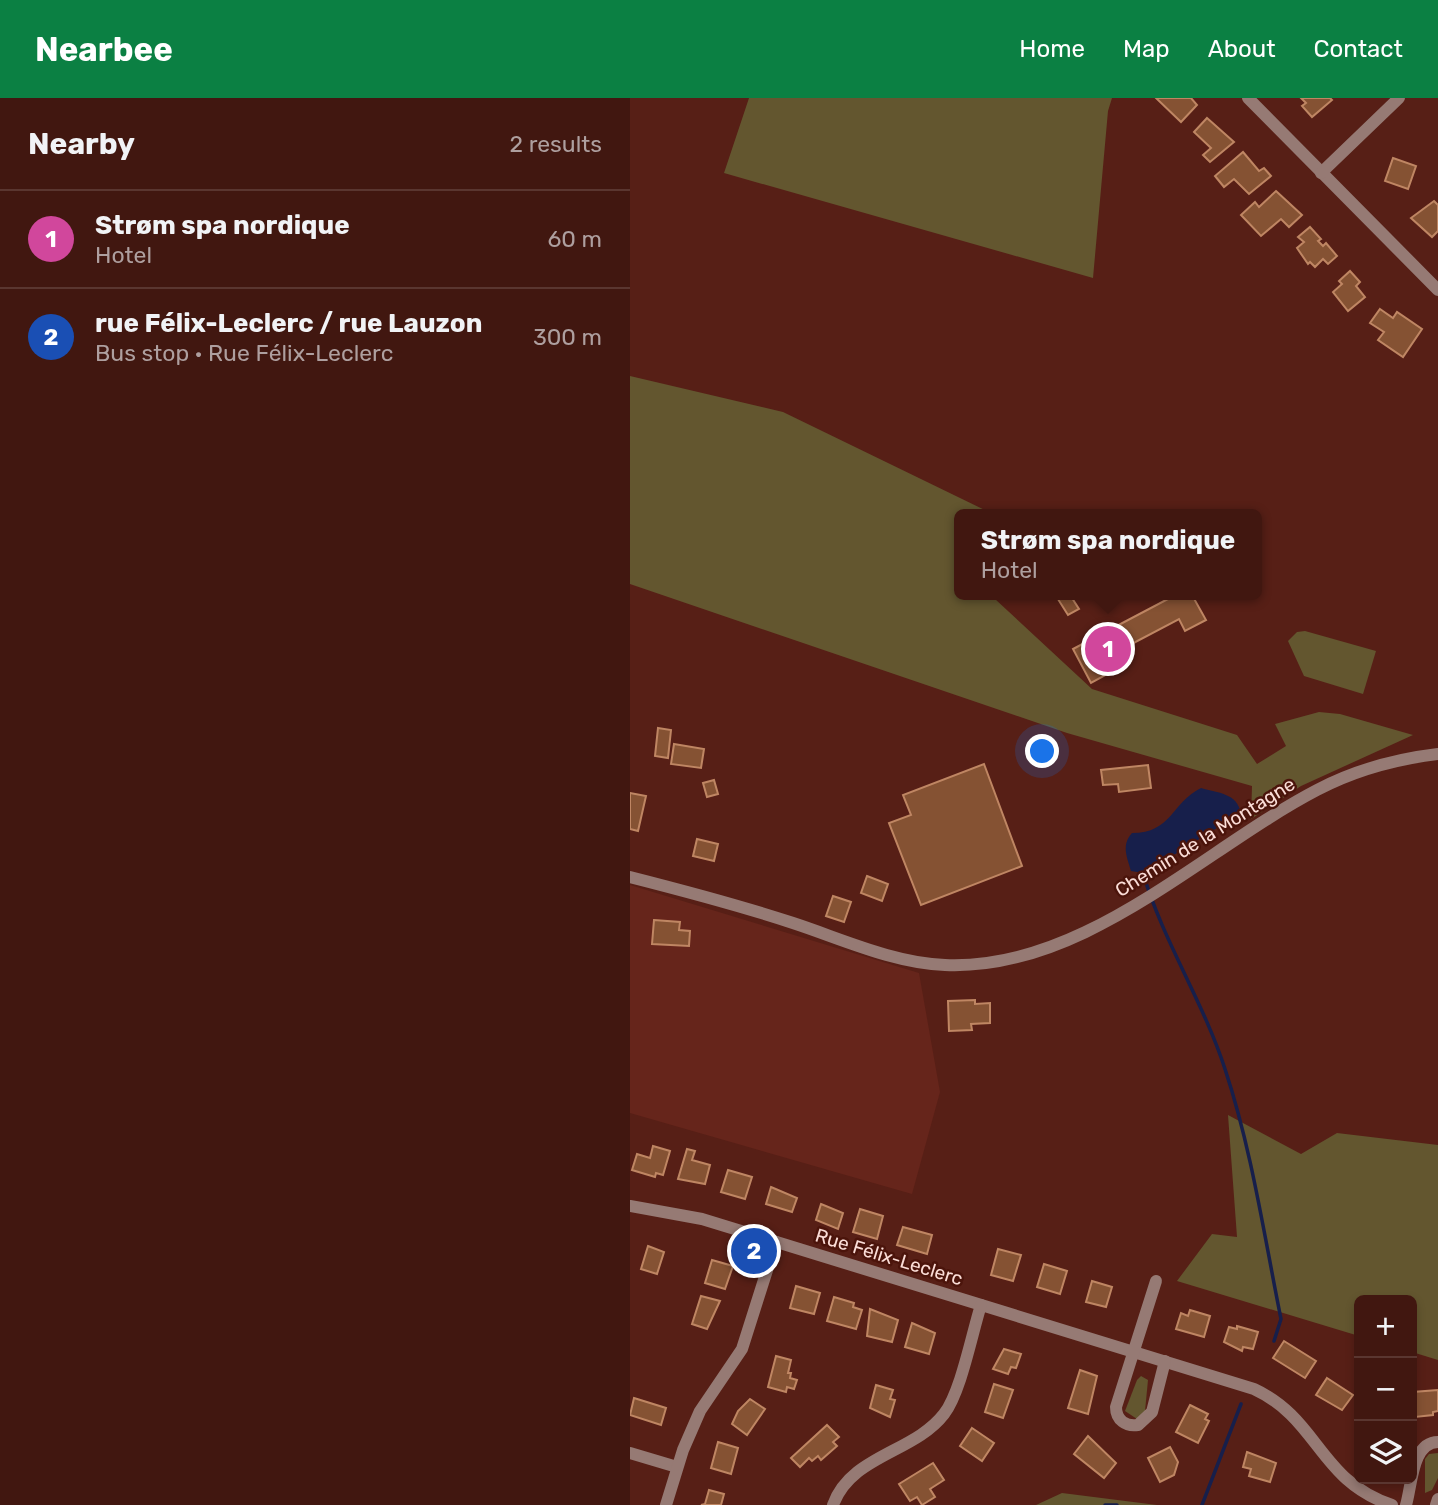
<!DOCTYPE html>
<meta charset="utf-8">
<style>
:root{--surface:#411710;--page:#4c241e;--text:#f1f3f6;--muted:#ae9f9f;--line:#5a3630;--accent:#0b8043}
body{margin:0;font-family:Rubik,sans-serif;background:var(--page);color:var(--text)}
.controls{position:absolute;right:21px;bottom:21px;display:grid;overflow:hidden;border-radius:10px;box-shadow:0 4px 10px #0003}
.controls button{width:63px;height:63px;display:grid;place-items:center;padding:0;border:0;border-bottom:2px solid var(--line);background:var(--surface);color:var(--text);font:35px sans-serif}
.you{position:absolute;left:413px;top:654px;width:24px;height:24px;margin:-18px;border:5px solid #fff;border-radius:50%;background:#1a73e8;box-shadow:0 0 0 10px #1a73e833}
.badge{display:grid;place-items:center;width:46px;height:46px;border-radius:50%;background:var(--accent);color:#fff;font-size:23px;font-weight:700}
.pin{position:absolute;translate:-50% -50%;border:4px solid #fff;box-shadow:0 2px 7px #0006}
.popup{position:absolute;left:324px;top:411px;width:308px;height:91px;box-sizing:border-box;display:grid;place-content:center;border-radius:10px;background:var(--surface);filter:drop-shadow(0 2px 5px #0005);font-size:23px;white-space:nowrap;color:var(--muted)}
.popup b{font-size:26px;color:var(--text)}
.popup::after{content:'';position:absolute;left:50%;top:100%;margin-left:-14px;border:14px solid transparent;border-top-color:var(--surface)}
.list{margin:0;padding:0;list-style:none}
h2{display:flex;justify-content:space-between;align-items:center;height:91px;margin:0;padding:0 28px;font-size:30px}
h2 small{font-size:23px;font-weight:400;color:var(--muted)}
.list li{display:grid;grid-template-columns:46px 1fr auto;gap:21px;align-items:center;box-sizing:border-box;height:98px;padding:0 28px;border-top:2px solid var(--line)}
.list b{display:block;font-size:26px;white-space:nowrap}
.list p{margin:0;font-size:23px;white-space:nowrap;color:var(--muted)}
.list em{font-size:23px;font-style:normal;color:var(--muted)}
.icon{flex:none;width:38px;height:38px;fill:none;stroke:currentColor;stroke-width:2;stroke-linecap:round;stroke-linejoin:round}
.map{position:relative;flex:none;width:808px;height:1407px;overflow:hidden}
header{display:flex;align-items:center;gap:42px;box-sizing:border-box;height:98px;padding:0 35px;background:var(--accent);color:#fff}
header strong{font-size:33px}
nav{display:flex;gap:38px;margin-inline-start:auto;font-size:24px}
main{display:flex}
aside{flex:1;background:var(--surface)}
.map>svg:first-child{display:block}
</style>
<header>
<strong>Nearbee</strong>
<nav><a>Home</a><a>Map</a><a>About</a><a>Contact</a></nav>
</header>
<main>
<aside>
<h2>Nearby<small>2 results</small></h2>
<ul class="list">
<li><span class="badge" style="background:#d1479c">1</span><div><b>Strøm spa nordique</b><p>Hotel</p></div><em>60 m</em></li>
<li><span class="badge" style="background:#1a4fb4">2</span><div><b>rue Félix-Leclerc / rue Lauzon</b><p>Bus stop · Rue Félix-Leclerc</p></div><em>300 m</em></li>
</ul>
</aside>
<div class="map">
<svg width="808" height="1407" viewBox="0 0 808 1407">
<rect width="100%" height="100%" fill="#571f16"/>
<polygon fill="#66251b" points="0,787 289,875 310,994 282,1096 0,1015"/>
<g fill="#63562f">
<polygon points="119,0 482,0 478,13 463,180 94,75"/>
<polygon points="0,278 153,314 363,416 329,416 329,497 365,497 365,501 462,591 607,637 627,666 656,648 645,626 689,614 710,616 783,637 671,688 621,721 622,688 437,635 0,486"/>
<polygon points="675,533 746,553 733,596 674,578 658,543 667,534"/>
<polygon points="598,1017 671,1056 707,1035 808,1047 808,1262 782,1254 782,1202 729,1202 729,1238 547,1183 582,1136 607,1139"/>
<polygon points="511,1278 518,1282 515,1313 507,1321 495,1313 507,1282"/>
<polygon points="808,1355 808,1380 802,1392 795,1395 795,1361 799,1356"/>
<polygon points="432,1395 527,1407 406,1407"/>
</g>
<path fill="#171f4b" d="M571 690C588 695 607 695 611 715L523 770 513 775 501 773C497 759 491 747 502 735 542 735 541 705 571 690Z"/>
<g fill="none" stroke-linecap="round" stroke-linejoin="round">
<g stroke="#171f4b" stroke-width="3.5">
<path d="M513 775C533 843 573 903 595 971 622 1053 634 1137 651 1221L644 1243"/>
<polyline points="475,1407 487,1407"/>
<polyline points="572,1407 611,1306"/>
</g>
</g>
<g fill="#855233" stroke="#bf8663" stroke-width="2">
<polygon points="526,0 561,0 567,7 551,24"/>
<polygon points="671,0 700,0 702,2 682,19 672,8 676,5"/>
<polygon points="577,20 604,44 580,64 573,57 581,50 564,34"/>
<polygon points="613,54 629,73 634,70 641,78 619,96 604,81 594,89 585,78"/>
<polygon points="763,60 786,68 778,91 755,83"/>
<polygon points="646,93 672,117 659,129 651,121 631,138 611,117 625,104 629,109"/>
<polygon points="804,103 808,107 808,133 802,139 781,120"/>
<polygon points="680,129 691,141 688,143 693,148 696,145 707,158 698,166 693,161 685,169 680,164 678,166 667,150 674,144 668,139"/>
<polygon points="720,173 730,184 726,188 735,199 718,213 703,194 712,186 709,183"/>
<polygon points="750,211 763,220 767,214 792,231 773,259 748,242 754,234 740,225"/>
<polygon points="440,497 449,511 438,517 426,498"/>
<polygon points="536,497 562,497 576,522 555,533 549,521 494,550 501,563 461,585 443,551 538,501"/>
<polygon points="28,630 41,632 38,660 25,658"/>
<polygon points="44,646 74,651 71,670 41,666"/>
<polygon points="354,666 392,768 291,807 259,725 281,717 273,697"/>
<polygon points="518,667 521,690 489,694 488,686 473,687 471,672"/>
<polygon points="84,682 88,696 77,699 73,685"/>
<polygon points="0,695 16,698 8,733 0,731"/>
<polygon points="67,741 88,746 84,763 63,758"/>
<polygon points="237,778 258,786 252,803 231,795"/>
<polygon points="203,798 221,804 214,824 196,818"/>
<polygon points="24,822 50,824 49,832 60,833 59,848 22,846"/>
<polygon points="345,902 345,906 360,905 360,925 341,926 342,932 319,933 318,903"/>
<polygon points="23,1048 40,1053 33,1077 26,1075 25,1079 2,1072 7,1056 20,1060"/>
<polygon points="57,1051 65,1053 62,1062 80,1067 75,1086 48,1081"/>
<polygon points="98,1072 122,1079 115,1101 91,1094"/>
<polygon points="141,1089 167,1100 162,1114 136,1106"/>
<polygon points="191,1106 213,1115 208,1131 186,1122"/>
<polygon points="230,1111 253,1118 247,1141 223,1134"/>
<polygon points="273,1129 302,1137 297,1156 267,1147"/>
<polygon points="18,1148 34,1154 27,1176 11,1171"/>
<polygon points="368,1151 391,1157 383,1183 361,1177"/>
<polygon points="82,1162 103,1168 95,1191 75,1185"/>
<polygon points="414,1166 437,1173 430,1196 407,1189"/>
<polygon points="462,1183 482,1189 476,1209 456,1204"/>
<polygon points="166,1188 190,1195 184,1216 160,1210"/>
<polygon points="71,1198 90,1203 77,1231 62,1226"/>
<polygon points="204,1199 224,1205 223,1209 232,1212 226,1231 197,1223"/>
<polygon points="240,1211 268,1222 262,1244 237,1238"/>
<polygon points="560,1212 580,1218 574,1239 546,1231 551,1215 558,1218"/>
<polygon points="282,1225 305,1235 299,1256 275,1249"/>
<polygon points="607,1228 628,1234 623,1251 613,1249 612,1253 594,1244 599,1229 607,1231"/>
<polygon points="654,1243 686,1263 675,1280 643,1260"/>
<polygon points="374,1251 391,1256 386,1270 381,1269 378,1276 363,1271"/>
<polygon points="146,1258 161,1262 158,1275 161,1275 160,1280 167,1282 164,1291 157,1289 156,1294 138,1289"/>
<polygon points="450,1272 467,1278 458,1316 438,1310"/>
<polygon points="697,1280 723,1297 712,1312 686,1297"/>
<polygon points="364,1286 383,1292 373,1320 355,1314"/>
<polygon points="246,1287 263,1292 260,1301 265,1302 260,1319 240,1310"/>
<polygon points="808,1292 808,1313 803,1314 803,1317 785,1319 783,1294"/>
<polygon points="4,1300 36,1310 31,1327 0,1317"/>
<polygon points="120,1301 135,1311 117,1337 102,1326 108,1313"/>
<polygon points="560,1307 578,1316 575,1321 579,1323 568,1345 546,1334"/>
<polygon points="197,1327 209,1339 203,1344 207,1348 191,1362 188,1358 182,1363 179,1360 170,1369 161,1360"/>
<polygon points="342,1330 364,1345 352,1363 330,1348"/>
<polygon points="458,1338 486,1365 474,1380 444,1356"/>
<polygon points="88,1344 108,1350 101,1376 81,1370"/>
<polygon points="540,1349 548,1364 544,1377 530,1384 518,1360"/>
<polygon points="617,1354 646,1365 640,1384 619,1378 621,1371 613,1369"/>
<polygon points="303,1365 314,1382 300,1391 305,1399 292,1407 287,1399 280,1403 269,1386"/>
<polygon points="79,1392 94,1396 91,1407 71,1407 75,1406"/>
</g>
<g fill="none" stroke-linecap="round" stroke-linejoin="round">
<g stroke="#967a74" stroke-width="12">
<polyline points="618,0 808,192"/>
<polyline points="691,75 769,0"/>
<path d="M0 779C55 793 109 807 163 825 212 841 263 865 315 867 454 873 572 752 687 692 725 672 766 661 808 656"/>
<path d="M0 1108 72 1121 624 1291C689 1321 689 1383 762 1407"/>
<path d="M526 1183 486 1309C486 1322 496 1329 508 1327L522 1314 535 1263"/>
<polyline points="0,1355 47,1369"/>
<polyline points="36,1407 53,1352 70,1313 112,1251 146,1144"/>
<path d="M203 1407C221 1357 284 1355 314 1316 331 1294 342 1235 351 1207"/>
<path d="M776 1407C782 1387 782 1344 808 1344"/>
<polyline points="806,1407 808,1401"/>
</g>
</g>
<g text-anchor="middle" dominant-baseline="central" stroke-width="5" stroke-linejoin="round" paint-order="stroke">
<g font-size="19" fill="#fbddd7" stroke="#4b140b">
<text transform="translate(575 739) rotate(-32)">Chemin de la Montagne</text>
<text transform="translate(259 1159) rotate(17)">Rue Félix-Leclerc</text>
</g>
</g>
</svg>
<div class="controls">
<button>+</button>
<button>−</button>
<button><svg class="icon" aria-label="layers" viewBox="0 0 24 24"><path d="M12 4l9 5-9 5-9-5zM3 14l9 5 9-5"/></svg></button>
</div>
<div class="you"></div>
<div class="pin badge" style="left:478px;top:551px;background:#d1479c">1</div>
<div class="popup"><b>Strøm spa nordique</b>Hotel</div>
<div class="pin badge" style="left:124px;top:1153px;background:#1a4fb4">2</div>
</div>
</main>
